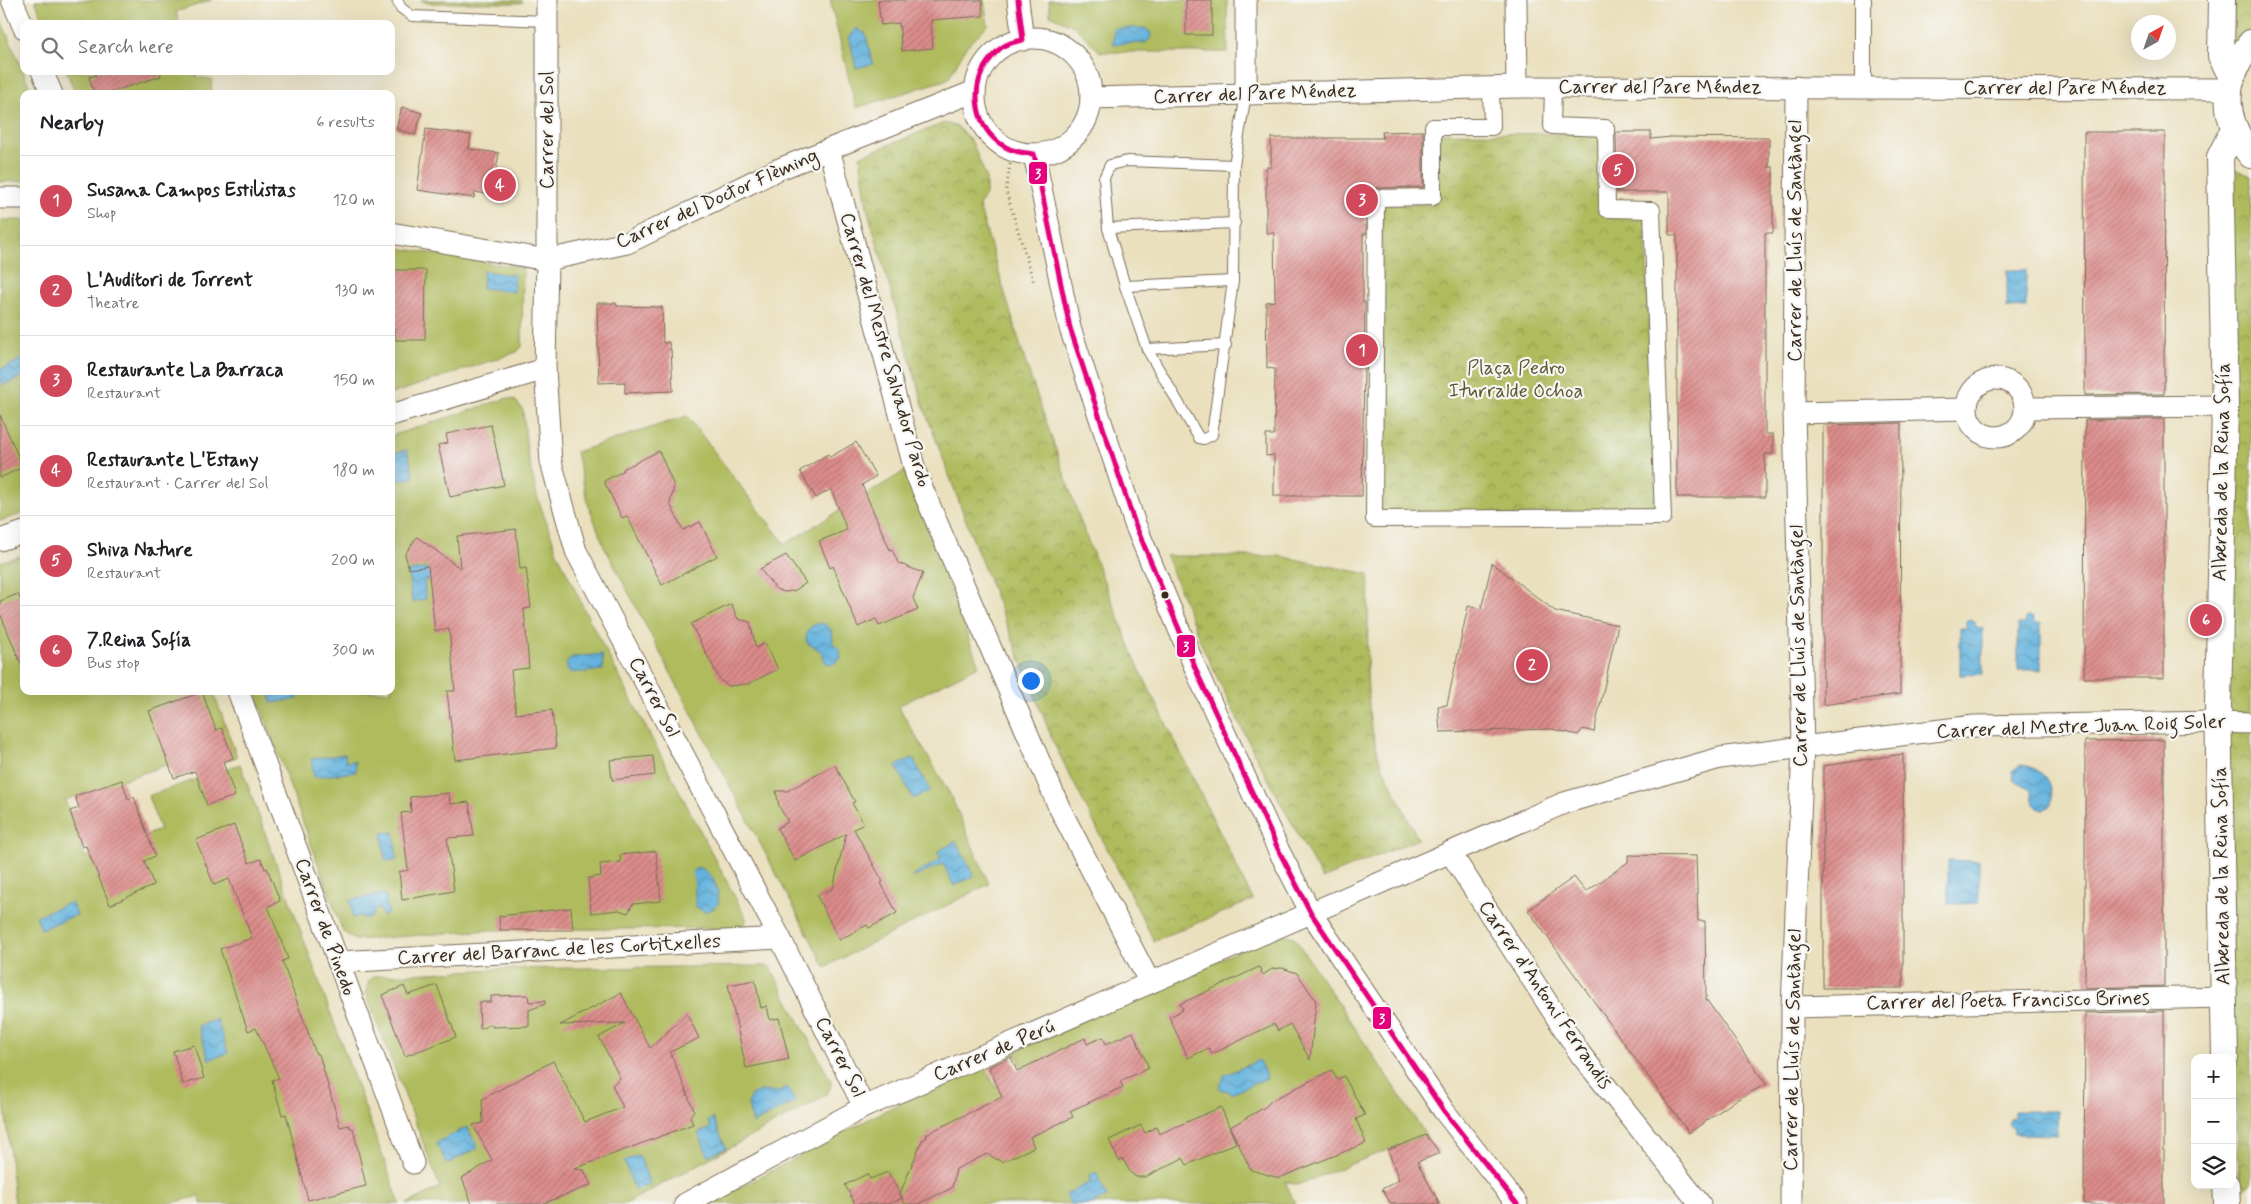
<!DOCTYPE html>
<meta charset="utf-8">
<style>
:root{--surface:#fff;--page:#f6f6f6;--text:#202124;--muted:#757577;--line:#e0e0e0;--accent:#d1495b}
body{margin:0;font-family:Mynerve,sans-serif;background:var(--page);color:var(--text)}
.controls{position:absolute;right:15px;bottom:15px;display:grid;overflow:hidden;border-radius:10px;box-shadow:0 5px 20px #0002}
.controls button{width:45px;height:45px;display:grid;place-items:center;padding:0;border:0;border-bottom:1px solid var(--line);background:var(--surface);color:var(--text);font:25px sans-serif}
.compass{position:absolute;left:2131px;top:15px;width:45px;height:45px;border-radius:50%;background:var(--surface);box-shadow:0 5px 20px #0002;rotate:40deg}
.you{position:absolute;left:1030px;top:680px;width:18px;height:18px;margin:-12px;border:4px solid #fff;border-radius:50%;background:#1a73e8;box-shadow:0 0 0 8px #1a73e833}
.badge{display:grid;place-items:center;width:32px;height:32px;border-radius:50%;background:var(--accent);color:#fff;font-size:16px;font-weight:700}
.pin{position:absolute;translate:-50% -50%;border:2px solid #fff;box-shadow:0 1px 5px #0006}
.list{margin:0;padding:0;list-style:none}
h2{display:flex;justify-content:space-between;align-items:center;height:65px;margin:0;padding:0 20px;font-size:21px}
h2 small{font-size:16px;font-weight:400;color:var(--muted)}
.list li{display:grid;grid-template-columns:32px 1fr auto;gap:15px;align-items:center;box-sizing:border-box;height:90px;padding:0 20px;border-top:1px solid var(--line)}
.list b{display:block;font-size:19px;white-space:nowrap}
.list p{margin:0;font-size:16px;white-space:nowrap;color:var(--muted)}
.list em{font-size:16px;font-style:normal;color:var(--muted)}
.icon{flex:none;width:28px;height:28px;fill:none;stroke:currentColor;stroke-width:2;stroke-linecap:round;stroke-linejoin:round}
.map{position:relative;flex:none;width:2251px;height:1204px;overflow:hidden}
.search{position:absolute;background:var(--surface);box-shadow:0 5px 20px #0002;left:20px;top:20px;width:375px;height:55px;display:flex;align-items:center;gap:12px;box-sizing:border-box;padding:0 18px;border-radius:10px;color:var(--muted);font-size:19px}
.panel{position:absolute;background:var(--surface);box-shadow:0 5px 20px #0002;left:20px;top:90px;width:375px;height:605px;border-radius:10px}
.map>svg:first-child{display:block}
</style>
<div class="map">
<svg width="2251" height="1204" viewBox="0 0 2251 1204">
<defs>
<pattern id="park-crowns" width="20" height="18" patternUnits="userSpaceOnUse" patternTransform="scale(1.25)"><rect width="20" height="18" fill="#afbb5d"/><path d="M2 6a3 3 0 1 1 6 0M12 15a3 3 0 1 1 6 0" fill="none" stroke="#90984c"/></pattern>
<pattern id="water-waves" width="16" height="10" patternUnits="userSpaceOnUse" patternTransform="scale(1.25)"><rect width="16" height="10" fill="#63b3de"/><path d="M0 5q4-4 8 0t8 0" fill="none" stroke="#5392b3"/></pattern>
<pattern id="building-hatch" width="6" height="6" patternUnits="userSpaceOnUse" patternTransform="scale(1.25)"><rect width="6" height="6" fill="#dc8c8b"/><path d="M-1 1l2-2M0 6l6-6M5 7l2-2" fill="none" stroke="#b47371"/></pattern>
</defs>
<rect width="100%" height="100%" fill="#f6f6f2"/>
<filter id="ink" filterUnits="userSpaceOnUse"><feTurbulence type="fractalNoise" baseFrequency=".02" numOctaves="2"/><feDisplacementMap in="SourceGraphic" scale="10" xChannelSelector="R" yChannelSelector="G"/><feConvolveMatrix kernelMatrix="1 2 1 2 8 2 1 2 1" color-interpolation-filters="sRGB"/></filter>
<filter id="wash" filterUnits="userSpaceOnUse"><feTurbulence type="fractalNoise" baseFrequency=".0096" numOctaves="4" result="noise"/><feDisplacementMap in="SourceGraphic" scale="20" xChannelSelector="R" yChannelSelector="G"/><feGaussianBlur stdDeviation="1.12" result="paint"/><feColorMatrix in="noise" values="0 0 0 0 0 0 0 0 0 0 0 0 0 0 0 0 0 1.4 0 .05"/><feComposite in="paint" operator="in"/></filter>
<g filter="url(#wash)">
<rect width="100%" height="100%" fill="#eae0be"/>
<g fill="#afbb5d" stroke="#75723e">
<polygon points="35,0 212,0 176,12 180,24 45,24"/>
<polygon points="421,0 522,0 522,3 427,3"/>
<polygon points="830,0 984,0 988,25 966,47 949,78 945,80 856,108"/>
<polygon points="1049,0 1227,0 1228,52 1100,52 1074,26 1050,15"/>
<polygon points="0,18 33,94 24,94 24,181 0,182"/>
<polygon points="66,71 195,71 197,77 212,79 211,94 76,94"/>
<polygon points="0,220 24,220 24,513 0,521"/>
<polygon points="391,247 523,268 522,346 517,352 391,394"/>
<polygon points="507,398 515,400 523,410 527,451 537,496 557,552 587,615 746,918 745,926 738,928 490,930 355,940 343,932 255,691 391,691 391,436"/>
<polygon points="687,416 785,544 905,471 979,666 898,706 950,794 989,884 825,967 604,546 588,504 576,452"/>
<path d="M24 555V691H213L237 757 174 778 169 764 65 800 85 857 160 830 148 796 240 764 400 1204H201L200 1196 167 1204H15C9 1164 10 1124 0 1085V562Z"/>
<polygon points="1278,933 1294,937 1426,1135 1297,1185 1285,1181 1295,1204 709,1204 886,1110 985,1065 995,1087 1025,1074 1015,1051"/>
<path d="M765 966 770 967 831 1081C832 1092 823 1096 815 1102L625 1204H407L440 1187 366 994 369 981 375 976 496 969Z"/>
</g>
<g fill="url(#park-crowns)" stroke="#75723e">
<polygon points="2222,0 2251,0 2251,33 2221,56"/>
<polygon points="944,123 958,127 972,142 986,177 986,193 979,206 1025,361 1084,531 1137,664 1253,900 1154,941 1055,746 978,553 923,405 867,208 860,156"/>
<polygon points="1437,133 1603,134 1602,213 1645,215 1656,514 1380,517 1382,205 1436,204"/>
<polygon points="2221,163 2251,176 2251,1185 2240,1193 2220,721"/>
<polygon points="1166,556 1279,556 1369,574 1367,674 1370,721 1379,759 1418,839 1322,879 1254,753 1203,648"/>
</g>
<g fill="url(#water-waves)" stroke="#4f6e7e">
<polygon points="1114,28 1145,28 1151,33 1150,39 1145,43 1113,44"/>
<polygon points="854,29 859,29 862,33 865,32 873,64 856,68 849,36 852,35"/>
<rect x="2007" y="270" width="19" height="38"/>
<polygon points="483,271 515,275 514,292 482,288"/>
<polygon points="24,358 24,376 3,385 0,378 0,370"/>
<polygon points="407,450 414,477 398,481 391,454"/>
<polygon points="431,568 433,579 424,581 426,599 412,602 408,571"/>
<polygon points="2029,616 2033,618 2034,624 2041,624 2041,670 2018,670 2018,624 2024,624 2025,618"/>
<polygon points="1970,620 1975,622 1976,628 1983,628 1983,674 1960,675 1960,628 1966,628 1967,622"/>
<path d="M821 623C832 627 833 632 833 643L840 650 841 658 833 664 826 663 821 651 807 643C804 631 810 625 821 623Z"/>
<polygon points="602,654 603,670 573,673 568,671 566,664 572,657"/>
<polygon points="270,691 297,691 298,699 271,703"/>
<polygon points="345,754 346,762 355,761 356,772 314,777 311,759"/>
<polygon points="913,758 930,791 913,799 896,766"/>
<path d="M2020 765C2041 766 2058 785 2050 807L2043 810C2030 806 2035 799 2030 789L2014 781 2012 771Z"/>
<polygon points="394,832 397,860 385,861 382,833"/>
<polygon points="956,841 974,876 954,886 943,864 913,878 913,876 941,859 937,852"/>
<polygon points="1948,860 1979,861 1979,903 1948,904"/>
<path d="M697 867C712 870 720 889 718 904L714 908 704 912 695 906V885L692 872Z"/>
<polygon points="385,894 388,913 385,916 383,916 380,909 374,910 373,915 368,919 360,916 353,918 350,900"/>
<polygon points="71,902 77,915 41,929 36,916"/>
<polygon points="217,1019 228,1053 209,1060 198,1026"/>
<polygon points="1259,1060 1267,1078 1231,1094 1229,1091 1222,1090 1219,1086 1224,1078 1223,1076"/>
<polygon points="788,1087 795,1102 753,1124 748,1105 751,1095 759,1091 777,1092"/>
<polygon points="2014,1111 2057,1111 2058,1135 2014,1134 2014,1129 2008,1124 2010,1119 2014,1117"/>
<polygon points="713,1118 726,1148 708,1156 698,1133 711,1128 708,1121"/>
<polygon points="467,1127 478,1148 447,1164 436,1143"/>
<polygon points="639,1155 650,1184 635,1190 624,1161"/>
<polygon points="1096,1172 1107,1197 1091,1204 1070,1204 1066,1194 1091,1182 1088,1176"/>
</g>
<g id="blocks">
<g fill="url(#building-hatch)">
<polygon points="878,0 982,0 983,16 931,20 933,48 902,51 899,23 881,25"/>
<rect x="1186" y="0" width="26" height="35"/>
<polygon points="95,71 160,71 161,76 105,94 94,94 89,77 96,75"/>
<polygon points="402,107 422,113 415,135 396,129"/>
<polygon points="426,129 471,135 469,149 499,153 492,195 475,192 474,198 417,190"/>
<polygon points="1423,131 1423,187 1375,188 1368,193 1366,197 1366,234 1363,234 1363,302 1365,302 1362,496 1274,496 1274,455 1266,456 1266,435 1274,435 1275,369 1267,368 1266,302 1275,301 1274,233 1266,233 1266,167 1271,167 1271,138 1383,138 1382,132"/>
<polygon points="1616,132 1651,132 1651,139 1671,137 1769,138 1769,167 1773,167 1773,233 1765,233 1765,434 1773,434 1773,454 1765,454 1765,497 1677,497 1677,235 1669,235 1669,192 1617,192"/>
<polygon points="2084,132 2165,132 2164,394 2085,395"/>
<polygon points="391,270 426,270 425,340 395,340 395,328 391,328"/>
<polygon points="597,303 616,303 617,306 662,307 663,343 669,342 670,350 671,349 673,391 625,393 625,382 599,383"/>
<polygon points="0,415 23,467 0,478"/>
<polygon points="2164,419 2164,678 2084,678 2085,420"/>
<polygon points="1901,423 1900,694 1823,705 1823,425"/>
<polygon points="491,425 504,485 450,497 438,445 448,443 446,434"/>
<polygon points="856,442 876,476 862,485 890,550 892,549 898,563 923,573 913,598 918,610 879,626 876,619 858,627 833,566 830,568 819,541 847,530 831,489 816,498 800,471 828,454 830,457"/>
<polygon points="659,451 674,486 670,504 683,530 700,522 717,556 662,585 627,516 622,518 604,481 623,471 623,469"/>
<polygon points="516,529 520,569 526,568 531,608 524,609 529,668 511,670 516,714 552,710 556,748 455,760 447,691 455,691 449,629 435,631 428,566 409,569 405,554 417,537 460,568 457,536"/>
<polygon points="786,555 806,583 794,591 784,592 776,589 760,569"/>
<polygon points="1492,563 1555,611 1618,625 1594,732 1583,729 1578,735 1552,729 1440,732 1438,706 1447,705 1468,606 1481,609"/>
<polygon points="18,594 24,608 23,669 0,613 0,601"/>
<polygon points="731,604 738,619 750,622 756,648 765,643 778,669 748,684 729,686 720,680 691,624"/>
<polygon points="202,692 216,730 222,728 233,758 223,762 235,796 207,805 195,771 174,778 149,711"/>
<polygon points="2164,740 2164,986 2085,988 2085,741"/>
<polygon points="1903,754 1903,988 1823,988 1823,766"/>
<polygon points="653,756 655,775 612,780 610,760"/>
<polygon points="835,765 855,802 852,803 864,824 854,829 883,882 881,883 897,913 869,928 867,925 839,940 817,896 833,888 846,834 795,861 777,828 788,822 779,806 776,791 787,791"/>
<polygon points="122,780 128,799 134,797 155,856 144,861 154,885 110,905 86,846 82,847 70,811 79,808 75,796"/>
<polygon points="449,793 450,804 469,802 474,836 447,838 454,891 402,900 399,872 408,870 401,813 411,812 410,797"/>
<polygon points="234,825 249,863 261,859 265,869 267,868 280,901 268,906 288,959 282,961 316,1054 319,1054 340,1127 349,1125 350,1128 353,1128 366,1186 308,1200 286,1114 282,1115 272,1080 279,1078 256,1028 248,1031 220,949 252,938 229,879 214,885 196,840"/>
<polygon points="656,851 661,901 633,904 628,913 619,910 591,913 588,878 601,876 600,864 621,862 620,855"/>
<polygon points="1628,855 1696,856 1698,921 1705,921 1706,999 1766,1084 1736,1100 1689,1133 1528,910 1574,877 1586,892 1628,862"/>
<polygon points="571,908 573,930 500,930 499,916"/>
<polygon points="1259,967 1263,975 1272,969 1282,968 1297,973 1316,1001 1310,1060 1290,1024 1278,1031 1274,1024 1212,1054 1209,1048 1188,1058 1169,1017 1183,1010 1180,1004"/>
<polygon points="755,980 761,1008 767,1006 770,1020 779,1018 789,1059 746,1068 728,985"/>
<polygon points="437,985 456,1037 405,1056 382,995 404,986 408,995"/>
<polygon points="621,993 650,1048 687,1014 699,1038 670,1052 694,1110 690,1117 693,1124 574,1169 584,1170 591,1185 542,1204 472,1204 462,1178 492,1160 473,1125 483,1123 482,1099 553,1061 585,1122 623,1107 612,1085 620,1078 599,1037 625,1023 560,1025"/>
<polygon points="528,995 529,1002 545,1001 545,1004 529,1010 529,1026 492,1027 492,1024 480,1029 479,1002 491,1002 491,996"/>
<polygon points="2164,1011 2164,1204 2084,1204 2085,1013"/>
<polygon points="1133,1032 1149,1068 1120,1081 1123,1087 1070,1111 1073,1117 1030,1137 1034,1147 1002,1162 987,1154 956,1169 952,1188 918,1204 905,1204 900,1194 922,1140 927,1137 926,1134 1002,1097 989,1067 1011,1057 1017,1071 1085,1038 1087,1044 1103,1037 1106,1044"/>
<polygon points="194,1045 204,1078 183,1084 173,1051"/>
<polygon points="1332,1070 1337,1080 1344,1076 1365,1115 1356,1119 1366,1143 1279,1178 1251,1170 1230,1127 1265,1107 1272,1100"/>
<polygon points="1221,1107 1236,1143 1187,1165 1183,1158 1145,1177 1136,1177 1130,1172 1123,1159 1119,1161 1109,1140 1141,1125 1145,1133 1156,1127 1159,1134"/>
<polygon points="1426,1135 1440,1153 1417,1162 1440,1204 1391,1204 1382,1189 1399,1180 1388,1150"/>
<polygon points="888,1172 902,1198 890,1204 855,1204 845,1185 867,1174 870,1179"/>
</g>
</g>
</g>
<g filter="url(#ink)">
<use href="#blocks" fill-opacity="0" stroke="#786a56" stroke-width="1"/>
<g fill="none" stroke-linecap="round" stroke-linejoin="round">
<defs>
<g id="service">
<polyline points="397,0 401,8 412,16 547,21"/>
<polyline points="1234,165 1127,161 1110,165 1104,178 1108,228 1125,286 1147,349 1199,438 1204,439 1212,435 1233,281 1234,165 1246,94"/>
<polyline points="1108,228 1235,223"/>
<polyline points="1125,286 1233,281"/>
<polyline points="1147,349 1226,345"/>
</g>
<g id="pedestrian">
<polyline points="1863,0 1863,89"/>
<polyline points="1491,88 1492,127 1433,127 1433,197 1376,198 1374,519 1663,517 1652,210 1607,209 1606,128 1552,126 1553,87"/>
</g>
<g id="minor">
<polyline points="12,0 24,28"/>
<polyline points="547,0 547,260 545,369 551,462 576,551 780,938 864,1107"/>
<polyline points="1018,0 1023,40"/>
<polyline points="1516,0 1517,87"/>
<circle cx="1033" cy="96" r="58"/>
<polyline points="42,71 52,94"/>
<polyline points="1246,94 1246,0"/>
<polyline points="1091,98 1517,87 2228,89"/>
<polyline points="829,149 916,474 1059,807 1150,983"/>
<polyline points="1034,154 1070,328 1135,524 1199,677 1279,851 1311,913 1444,1111 1517,1204"/>
<polyline points="0,198 24,198"/>
<polyline points="391,233 547,260 627,243 777,170 975,91"/>
<circle cx="1996" cy="408" r="29"/>
<polyline points="2027,408 2225,406"/>
<polyline points="1794,413 1966,409"/>
<polyline points="391,415 545,369"/>
<polyline points="0,540 24,532"/>
<polyline points="238,691 413,1163"/>
<polyline points="1450,852 1581,1055 1700,1204"/>
<polyline points="338,962 780,938"/>
<polyline points="1792,1007 2224,997"/>
<polyline points="685,1204 864,1107 1564,803 1720,758 1803,747 1974,726 2218,722 2251,723"/>
<polyline points="1791,1204 1792,1007 1803,747 1794,413 1796,87"/>
</g>
<g id="tertiary">
<polyline points="2222,0 2221,56 2232,77"/>
<path d="M2251 43C2221 81 2221 118 2251 155"/>
<polyline points="2225,1058 2218,703 2225,406 2220,157 2234,129"/>
<polyline points="2226,1185 2227,1204"/>
</g>
</defs>
<use href="#service" stroke="#786a56" stroke-width="12"/>
<use href="#pedestrian" stroke="#786a56" stroke-width="18"/>
<use href="#minor" stroke="#786a56" stroke-width="23"/>
<use href="#tertiary" stroke="#786a56" stroke-width="28"/>
<polyline stroke="#786a56" stroke-width="3" stroke-dasharray="1 4" stroke-linecap="butt" points="1010,164 1006,191 1034,283"/>
<use href="#service" stroke="#fff" stroke-width="10"/>
<use href="#pedestrian" stroke="#fff" stroke-width="16"/>
<use href="#minor" stroke="#fff" stroke-width="21"/>
<use href="#tertiary" stroke="#fff" stroke-width="26"/>
<defs>
<path id="bus-1" d="M1018 0 1023 40C1018 41 1013 42 1008 44 1000 47 993 55 988 62 969 88 975 129 1004 146 1013 152 1024 153 1034 154L1070 328 1135 524 1199 677 1279 851 1311 913 1444 1111 1517 1204"/>
</defs>
<use href="#bus-1" stroke="#f6f6f2" stroke-width="9"/>
<use href="#bus-1" stroke="#e5007d" stroke-width="5"/>
</g>
</g>
<circle fill="#3b2a1e" stroke="#f6f6f2" stroke-width="2" cx="1165" cy="595" r="4.5"/>
<g text-anchor="middle" dominant-baseline="central" stroke-width="4.5" stroke-linejoin="round" paint-order="stroke">
<g font-size="20" fill="#3b2a1e" stroke="#f6f6f2">
<text x="1660" y="87">Carrer del Pare Méndez</text>
<text x="2065" y="88">Carrer del Pare Méndez</text>
<text transform="translate(1255 94) rotate(-2)">Carrer del Pare Méndez</text>
<text transform="translate(547 130) rotate(-90)">Carrer del Sol</text>
<text transform="translate(717 199) rotate(-24)">Carrer del Doctor Flèming</text>
<text transform="translate(1795 241) rotate(-90)">Carrer de Lluís de Santàngel</text>
<text transform="translate(885 350) rotate(74)">Carrer del Mestre Salvador Pardo</text>
<text transform="translate(2222 472) rotate(-89)">Albereda de la Reina Sofía</text>
<text transform="translate(1799 646) rotate(-91)">Carrer de Lluís de Santàngel</text>
<text transform="translate(654 697) rotate(62)">Carrer Sol</text>
<text transform="translate(2081 727) rotate(-2)">Carrer del Mestre Juan Roig Soler</text>
<text transform="translate(2222 876) rotate(-91)">Albereda de la Reina Sofía</text>
<text transform="translate(325 927) rotate(70)">Carrer de Pinedo</text>
<text transform="translate(559 950) rotate(-3)">Carrer del Barranc de les Cortitxelles</text>
<text transform="translate(1545 995) rotate(56)">Carrer d'Antoni Ferrandis</text>
<text transform="translate(2008 1001) rotate(-1)">Carrer del Poeta Francisco Brines</text>
<text transform="translate(1793 1050) rotate(-89)">Carrer de Lluís de Santàngel</text>
<text transform="translate(994 1051) rotate(-23)">Carrer de Perú</text>
<text transform="translate(840 1057) rotate(63)">Carrer Sol</text>
</g>
<g font-size="20" fill="#5e5631" stroke="#f6f6f2">
<text x="1516" y="368">Plaça Pedro<tspan x="1516" dy="23">Iturralde Ochoa</tspan></text>
</g>
</g>
<g stroke="#f6f6f2" stroke-width="2">
<rect x="1028" y="161" width="20" height="24" rx="5" fill="#e5007d"/>
<rect x="1176" y="634" width="20" height="24" rx="5" fill="#e5007d"/>
<rect x="1372" y="1006" width="20" height="24" rx="5" fill="#e5007d"/>
</g>
<g font-size="14" text-anchor="middle" font-weight="bold" fill="#fff">
<text x="1038" y="178">3</text>
<text x="1186" y="651">3</text>
<text x="1382" y="1023">3</text>
</g>
</svg>
<div class="controls">
<button>+</button>
<button>−</button>
<button><svg class="icon" aria-label="layers" viewBox="0 0 24 24"><path d="M12 4l9 5-9 5-9-5zM3 14l9 5 9-5"/></svg></button>
</div>
<svg class="compass" viewBox="-18 -18 36 36"><path d="M0-13l5 13h-10z" fill="#e53935"/><path d="M0 13l5-13h-10z" fill="#757577"/></svg>
<div class="you"></div>
<div class="pin badge" style="left:1362px;top:350px">1</div>
<div class="pin badge" style="left:1532px;top:665px">2</div>
<div class="pin badge" style="left:1362px;top:200px">3</div>
<div class="pin badge" style="left:500px;top:185px">4</div>
<div class="pin badge" style="left:1618px;top:170px">5</div>
<div class="pin badge" style="left:2206px;top:620px">6</div>
<div class="search"><svg class="icon" aria-label="search" viewBox="0 0 24 24"><circle cx="10" cy="10" r="6"/><path d="M15 15l6 6"/></svg>Search here</div>
<section class="panel">
<h2>Nearby<small>6 results</small></h2>
<ul class="list">
<li><span class="badge">1</span><div><b>Susana Campos Estilistas</b><p>Shop</p></div><em>120 m</em></li>
<li><span class="badge">2</span><div><b>L'Auditori de Torrent</b><p>Theatre</p></div><em>130 m</em></li>
<li><span class="badge">3</span><div><b>Restaurante La Barraca</b><p>Restaurant</p></div><em>150 m</em></li>
<li><span class="badge">4</span><div><b>Restaurante L'Estany</b><p>Restaurant · Carrer del Sol</p></div><em>180 m</em></li>
<li><span class="badge">5</span><div><b>Shiva Nature</b><p>Restaurant</p></div><em>200 m</em></li>
<li><span class="badge">6</span><div><b>7.Reina Sofía</b><p>Bus stop</p></div><em>300 m</em></li>
</ul>
</section>
</div>
